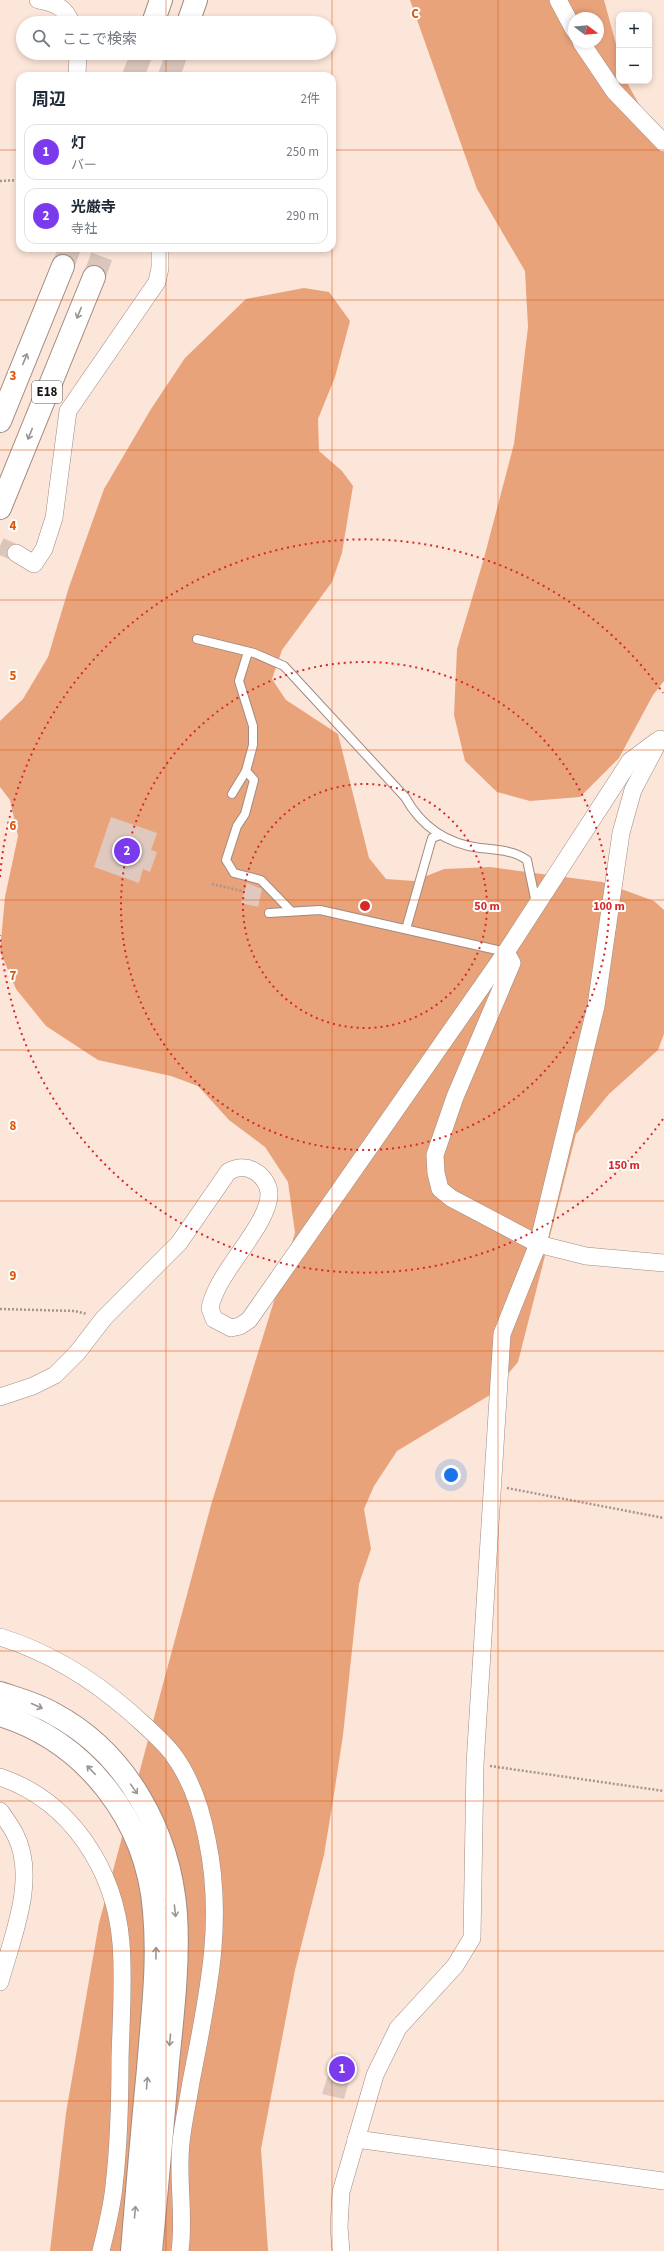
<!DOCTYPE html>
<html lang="ja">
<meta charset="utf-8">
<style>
:root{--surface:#fff;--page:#f6f6f7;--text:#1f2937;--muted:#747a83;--line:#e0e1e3;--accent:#7c3aed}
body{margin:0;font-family:"Source Sans 3","Noto Sans JP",sans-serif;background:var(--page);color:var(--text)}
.controls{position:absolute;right:12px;top:12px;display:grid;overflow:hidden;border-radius:8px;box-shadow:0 2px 6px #0003}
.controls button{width:36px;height:36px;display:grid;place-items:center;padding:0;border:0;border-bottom:1px solid var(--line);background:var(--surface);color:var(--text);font:20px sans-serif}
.compass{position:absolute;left:568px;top:12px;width:36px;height:36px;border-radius:50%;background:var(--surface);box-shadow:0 2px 6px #0003;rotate:106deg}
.you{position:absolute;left:451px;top:1475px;width:14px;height:14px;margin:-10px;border:3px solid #fff;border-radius:50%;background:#1a73e8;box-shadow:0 0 0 6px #1a73e833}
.badge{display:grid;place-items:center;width:26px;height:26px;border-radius:50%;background:var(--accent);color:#fff;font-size:13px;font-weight:700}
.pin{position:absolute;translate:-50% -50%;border:2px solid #fff;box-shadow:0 1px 4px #0006}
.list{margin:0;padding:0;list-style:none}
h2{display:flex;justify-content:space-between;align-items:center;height:52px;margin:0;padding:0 16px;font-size:17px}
h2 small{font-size:13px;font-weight:400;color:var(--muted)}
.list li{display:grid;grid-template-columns:26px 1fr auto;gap:12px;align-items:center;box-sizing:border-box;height:56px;margin:0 8px 8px;padding:0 8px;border:1px solid var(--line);border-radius:12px}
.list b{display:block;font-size:15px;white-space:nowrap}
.list p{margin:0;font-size:13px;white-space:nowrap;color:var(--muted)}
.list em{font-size:13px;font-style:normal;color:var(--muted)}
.icon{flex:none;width:22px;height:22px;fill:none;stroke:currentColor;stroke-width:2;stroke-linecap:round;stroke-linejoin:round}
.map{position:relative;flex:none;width:664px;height:2251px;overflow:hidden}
.search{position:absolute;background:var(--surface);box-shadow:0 2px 6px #0003;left:16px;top:16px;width:320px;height:44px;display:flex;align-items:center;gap:10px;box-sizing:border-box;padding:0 14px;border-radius:22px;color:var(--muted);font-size:15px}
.panel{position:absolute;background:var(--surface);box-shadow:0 2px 6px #0003;left:16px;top:72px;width:320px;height:180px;border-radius:12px}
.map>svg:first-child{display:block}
</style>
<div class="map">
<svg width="664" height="2251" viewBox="0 0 664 2251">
<rect width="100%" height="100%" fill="#fce5d9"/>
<g fill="#e8a37b" fill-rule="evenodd">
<path d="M410 0H604L619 55V81H626L664 149V681L653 695 619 758 580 797 530 801 497 792 465 761 454 715 457 649 484 558 514 444 528 327 525 271 477 189ZM574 18H598V42H574Z"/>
<polygon points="304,288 329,292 350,321 335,377 318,419 319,451 342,471 353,486 342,553 332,582 282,650 272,679 286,700 338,734 369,858 386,879 414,881 444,869 490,867 602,882 654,901 664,910 664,1034 658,1050 609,1094 576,1134 518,1362 490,1395 397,1451 374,1486 364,1509 371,1549 359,1584 343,1735 334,1794 324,1855 295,1970 261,2149 268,2251 50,2251 66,2113 99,1923 211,1505 295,1233 288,1182 265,1147 229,1120 198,1086 171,1076 98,1060 46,1026 16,989 0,951 5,897 18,836 10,800 0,787 0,721 23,699 48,657 69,587 104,489 151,409 185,358 246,299"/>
</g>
<g fill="#dfc9be">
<polygon points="111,817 157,833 151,850 157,852 150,872 143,869 139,883 94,867"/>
<polygon points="247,883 262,889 258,907 241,903"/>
<polygon points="335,2054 355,2060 344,2099 322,2094"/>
</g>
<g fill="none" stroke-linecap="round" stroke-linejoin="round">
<polyline stroke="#dac6bb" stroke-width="17" stroke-dasharray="17 8" stroke-linecap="butt" points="0,546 16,553"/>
<g stroke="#dac6bb" stroke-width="22" stroke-dasharray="22 11" stroke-linecap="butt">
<polyline points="133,76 142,53"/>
<polyline points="169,76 177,53"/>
<polyline points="63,266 70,248"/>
<polyline points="94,277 105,248"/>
</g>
<defs>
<g id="service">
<path d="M197 639 254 653 284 666 405 797C421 826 447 844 480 848 497 850 513 850 527 860L536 903"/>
<polyline points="246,771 254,780 245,814 237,826 226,860 234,873 261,880 291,911"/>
<polyline points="232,794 246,771 253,745 253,726 239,681 248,652"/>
<polyline points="269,913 320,910 506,952"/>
<polyline points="406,929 432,838 440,835"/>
</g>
<g id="minor">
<path d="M38 0C54 3 66 7 71 23"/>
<polyline points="558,0 574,30"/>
<polyline points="581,42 614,91 664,143"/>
<polyline points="77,76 78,53"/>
<polyline points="16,553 34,564 44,549 54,518 68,411 157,282 160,268 160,248"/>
<polyline points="506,952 512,963 455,1097 435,1155 436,1173 440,1189 451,1198 538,1244 586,1256 664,1263"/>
<path d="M0 1397 33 1386 55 1375 77 1353 104 1318 179 1243 228 1172C236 1167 246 1166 254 1171 262 1175 269 1185 269 1193 270 1225 217 1271 210 1308L214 1319 231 1328 240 1326 249 1320 506 952 630 761 657 741"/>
<path d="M0 1637C49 1652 92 1679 130 1712 144 1725 160 1738 172 1753 191 1778 201 1808 207 1839 225 1924 207 1998 191 2082 188 2102 183 2122 181 2143 177 2179 185 2215 180 2251"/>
<path d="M0 1777C71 1801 115 1870 121 1943 124 1981 121 2020 120 2059 120 2101 119 2144 114 2186 112 2208 106 2230 101 2251"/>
<path d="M0 1811C5 1818 11 1826 15 1834 38 1878 12 1938 0 1982"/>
<polyline points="356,2139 664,2181"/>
<polyline points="341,2251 339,2227 341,2192 375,2075 398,2028 455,1966 472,1938 475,1764 502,1334 538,1244 596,1006 621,833 633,790 660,739"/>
</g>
<g id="motorway">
<polyline points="153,23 161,0"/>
<polyline points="188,23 196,0"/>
<polyline points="0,421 63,266"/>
<polyline points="0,508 94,277"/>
<path d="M0 1693C18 1699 37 1704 54 1714 127 1753 170 1833 176 1914 179 1963 173 2013 168 2062 163 2125 157 2188 151 2251"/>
<path d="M0 1715C87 1742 147 1821 154 1911 159 1964 152 2016 148 2069 142 2130 137 2190 132 2251"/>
</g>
</defs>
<use href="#service" stroke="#a08b80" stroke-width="10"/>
<use href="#minor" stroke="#a08b80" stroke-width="18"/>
<use href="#motorway" stroke="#a08b80" stroke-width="24"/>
<g stroke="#a6958c" stroke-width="2.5" stroke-dasharray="2 2" stroke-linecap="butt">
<polyline points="0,181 20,180"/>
<polyline points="212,884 242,891"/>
<polyline points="0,1309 75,1311 87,1314"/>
<polyline points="507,1488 664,1518"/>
<polyline points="490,1766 664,1791"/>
</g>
<use href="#service" stroke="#fff" stroke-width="8"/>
<use href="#minor" stroke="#fff" stroke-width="17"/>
<use href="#motorway" stroke="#fff" stroke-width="22"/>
</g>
<defs><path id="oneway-shaft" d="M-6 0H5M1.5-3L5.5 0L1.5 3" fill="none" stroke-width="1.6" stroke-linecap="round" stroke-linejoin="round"/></defs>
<g stroke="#999593">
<use href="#oneway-shaft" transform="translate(79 313) rotate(112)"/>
<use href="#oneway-shaft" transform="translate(25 359) rotate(-68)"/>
<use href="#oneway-shaft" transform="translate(30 434) rotate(112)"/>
<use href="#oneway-shaft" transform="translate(37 1706) rotate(24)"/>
<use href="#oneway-shaft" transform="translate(91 1770) rotate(-134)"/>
<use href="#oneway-shaft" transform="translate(134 1789) rotate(55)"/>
<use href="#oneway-shaft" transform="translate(175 1911) rotate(84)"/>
<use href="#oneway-shaft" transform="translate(156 1953) rotate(-89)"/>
<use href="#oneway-shaft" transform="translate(170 2040) rotate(95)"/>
<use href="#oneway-shaft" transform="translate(147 2083) rotate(-85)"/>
<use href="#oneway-shaft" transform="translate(135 2212) rotate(-85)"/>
</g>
<path fill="none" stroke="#de560c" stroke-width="1" stroke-opacity="0.55" d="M166 0V23M332 0V76M498 0V2251M166 53V76M332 76V248M0 150H20M332 150H664M166 248V2251M332 248V2251M0 300H664M0 450H664M0 600H664M0 750H664M0 900H664M0 1050H664M0 1201H664M0 1351H664M0 1501H664M0 1651H664M0 1801H664M0 1951H664M0 2101H664"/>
<g fill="none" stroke="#d62828" stroke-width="2" stroke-dasharray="2 4">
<circle cx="365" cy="906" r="122"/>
<circle cx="365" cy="906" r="244"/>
<path d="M663 1119A366 366 0 0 1 0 935M0 877A366 366 0 0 1 663 693"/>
</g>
<g text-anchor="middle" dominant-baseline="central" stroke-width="4" stroke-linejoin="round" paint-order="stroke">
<rect fill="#fff" stroke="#605a58" stroke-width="1" x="32" y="381" width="30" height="22" rx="3"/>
<g font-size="13" font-weight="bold" fill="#1c1410">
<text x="47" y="392">E18</text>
</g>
</g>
<g font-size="13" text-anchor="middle" font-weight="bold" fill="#de560c" stroke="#fff" stroke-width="4" stroke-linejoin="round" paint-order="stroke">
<text x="415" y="18">C</text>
<text x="13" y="380">3</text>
<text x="13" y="530">4</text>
<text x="13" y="680">5</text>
<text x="13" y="830">6</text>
<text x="13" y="980">7</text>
<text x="13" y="1130">8</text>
<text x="13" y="1280">9</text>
</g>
<circle cx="365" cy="906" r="6" fill="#d62828" stroke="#fff" stroke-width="2"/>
<g font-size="12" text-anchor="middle" font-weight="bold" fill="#d62828" stroke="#fff" stroke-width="4" stroke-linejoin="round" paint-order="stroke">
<text x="487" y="910">50 m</text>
<text x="609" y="910">100 m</text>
<text x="624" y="1169">150 m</text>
</g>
</svg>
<div class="controls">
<button>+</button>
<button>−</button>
</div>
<svg class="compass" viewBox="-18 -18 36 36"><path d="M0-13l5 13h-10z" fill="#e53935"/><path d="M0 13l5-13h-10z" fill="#747a83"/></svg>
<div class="you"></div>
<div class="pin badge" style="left:342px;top:2069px">1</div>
<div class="pin badge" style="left:127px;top:851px">2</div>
<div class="search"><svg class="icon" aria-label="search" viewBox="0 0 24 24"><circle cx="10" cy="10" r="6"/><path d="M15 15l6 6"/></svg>ここで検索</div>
<section class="panel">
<h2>周辺<small>2件</small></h2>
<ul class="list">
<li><span class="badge">1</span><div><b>灯</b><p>バー</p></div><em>250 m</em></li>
<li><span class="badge">2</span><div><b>光厳寺</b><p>寺社</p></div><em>290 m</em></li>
</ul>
</section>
</div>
